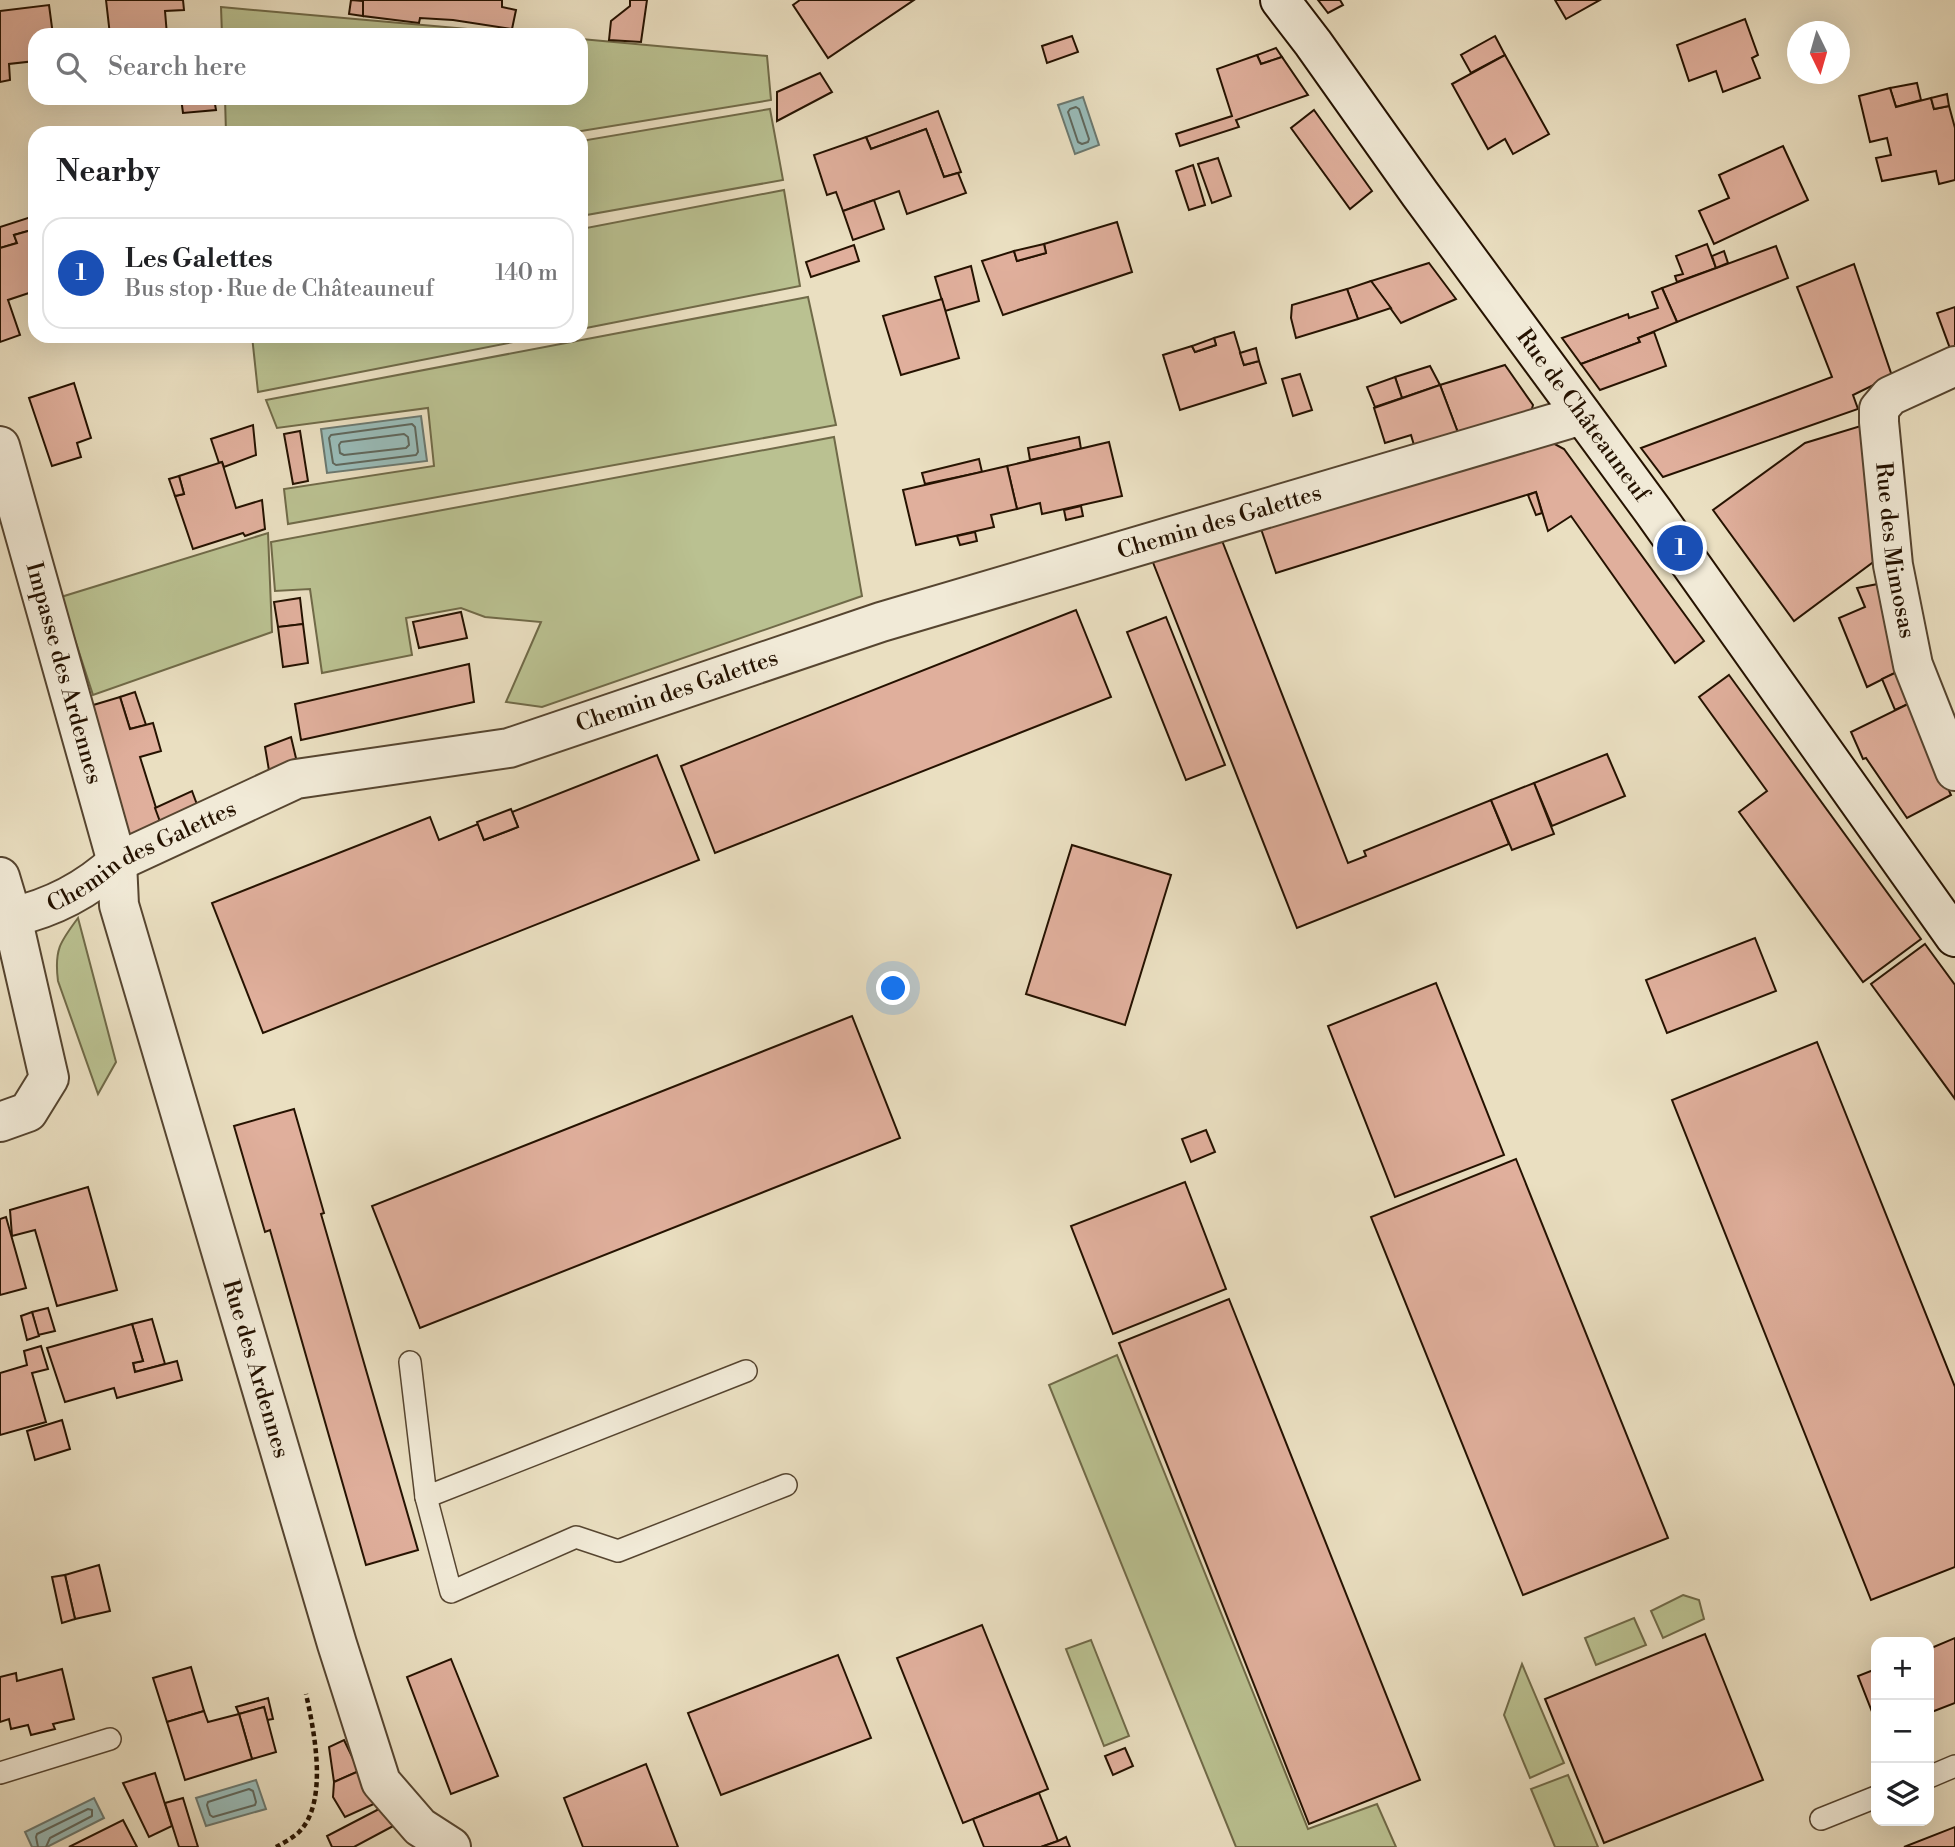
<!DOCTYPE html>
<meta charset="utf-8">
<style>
:root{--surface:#fff;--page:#f2f2f2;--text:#202124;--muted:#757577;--line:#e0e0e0;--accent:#8f2418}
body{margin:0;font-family:"Libre Bodoni",serif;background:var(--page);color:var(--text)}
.controls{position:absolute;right:21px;bottom:21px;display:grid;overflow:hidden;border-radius:14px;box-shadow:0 7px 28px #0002}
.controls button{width:63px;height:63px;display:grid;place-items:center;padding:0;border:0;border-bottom:2px solid var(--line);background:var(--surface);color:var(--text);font:35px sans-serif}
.compass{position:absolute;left:1787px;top:21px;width:63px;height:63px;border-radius:50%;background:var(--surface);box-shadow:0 7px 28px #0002;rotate:175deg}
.you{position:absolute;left:894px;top:989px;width:24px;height:24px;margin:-18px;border:5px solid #fff;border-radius:50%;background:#1a73e8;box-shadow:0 0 0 10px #1a73e833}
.badge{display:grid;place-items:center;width:46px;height:46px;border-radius:50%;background:var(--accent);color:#fff;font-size:23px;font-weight:700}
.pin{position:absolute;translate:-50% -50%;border:4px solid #fff;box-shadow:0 2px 7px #0006}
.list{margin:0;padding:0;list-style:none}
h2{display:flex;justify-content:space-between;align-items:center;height:91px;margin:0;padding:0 28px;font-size:30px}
h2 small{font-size:23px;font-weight:400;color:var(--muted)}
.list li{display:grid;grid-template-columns:46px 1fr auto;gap:21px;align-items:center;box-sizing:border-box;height:112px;margin:0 14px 14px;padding:0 14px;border:2px solid var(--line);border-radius:21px}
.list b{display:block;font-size:26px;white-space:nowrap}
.list p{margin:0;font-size:23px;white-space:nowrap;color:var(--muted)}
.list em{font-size:23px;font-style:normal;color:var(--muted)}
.icon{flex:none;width:38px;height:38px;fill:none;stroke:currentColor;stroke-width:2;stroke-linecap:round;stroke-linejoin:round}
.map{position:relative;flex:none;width:1955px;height:1847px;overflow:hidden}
.search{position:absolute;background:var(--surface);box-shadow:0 7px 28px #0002;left:28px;top:28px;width:560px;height:77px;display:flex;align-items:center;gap:18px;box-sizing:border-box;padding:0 24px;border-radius:21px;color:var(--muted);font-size:26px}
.panel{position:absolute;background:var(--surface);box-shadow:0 7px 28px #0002;left:28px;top:126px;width:560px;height:217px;border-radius:21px}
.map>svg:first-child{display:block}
</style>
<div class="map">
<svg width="1955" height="1847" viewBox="0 0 1955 1847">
<rect width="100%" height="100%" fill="#eadfc1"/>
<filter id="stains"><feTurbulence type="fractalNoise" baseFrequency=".00286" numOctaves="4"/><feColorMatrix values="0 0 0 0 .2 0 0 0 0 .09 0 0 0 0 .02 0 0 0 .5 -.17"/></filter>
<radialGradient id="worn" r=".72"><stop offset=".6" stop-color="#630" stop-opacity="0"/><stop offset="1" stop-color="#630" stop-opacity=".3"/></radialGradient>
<g fill="#bac191" stroke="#706a48" stroke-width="2">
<polygon points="221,7 534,35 222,35"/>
<polygon points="581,39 767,56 771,100 569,133 226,133 225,98 581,98"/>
<polygon points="770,109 783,180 581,216 581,141"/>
<polygon points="784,190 800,286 581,329 581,229"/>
<polygon points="808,297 836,425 288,524 284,489 434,466 428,408 277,428 266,400"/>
<polygon points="252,336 544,336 258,392"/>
<polygon points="834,437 862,596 542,707 506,702 541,622 485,617 461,608 406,618 412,655 322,673 310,589 275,591 271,542"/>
<polygon points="268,533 272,632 93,695 61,597"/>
<path d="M78 918 116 1062 98 1094 58 981C54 950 60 942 78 918Z"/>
<polygon points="1117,1355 1308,1829 1377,1804 1396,1847 1236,1847 1049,1385"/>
<polygon points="1683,1595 1699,1600 1704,1619 1663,1638 1651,1611"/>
<polygon points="1634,1618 1646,1645 1596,1665 1585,1638"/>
<polygon points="1091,1640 1129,1736 1104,1746 1066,1649"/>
<polygon points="1522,1664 1564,1763 1530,1778 1504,1715"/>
<polygon points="1568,1775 1598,1847 1555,1847 1531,1789"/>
</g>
<g fill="#99bcb9" stroke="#6b786f" stroke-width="2">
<polygon points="1083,97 1099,145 1075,154 1058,105"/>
<polygon points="421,416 427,461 327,473 321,429"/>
<polygon points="256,1780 266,1809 206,1826 196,1798"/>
<polygon points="94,1798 104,1818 47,1847 32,1847 25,1832"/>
</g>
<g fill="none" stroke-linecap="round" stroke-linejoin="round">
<g stroke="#5f675c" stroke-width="2">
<polygon points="1076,107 1079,109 1089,139 1088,142 1082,144 1078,142 1068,112 1070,109"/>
<polygon points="412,424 415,427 418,452 416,455 336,465 333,463 329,438 331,435"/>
<polygon points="404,434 408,437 409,445 406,448 344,455 340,453 339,445 341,442"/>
<polygon points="249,1789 253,1791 256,1802 255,1805 213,1817 210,1815 207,1805 208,1802"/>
<polyline points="38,1847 36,1837 37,1834 88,1809 92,1810 92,1816 50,1838 46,1847"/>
</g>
</g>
<g fill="#e0af9c" stroke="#251200" stroke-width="2">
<polygon points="106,0 183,0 184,10 165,11 167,35 110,35"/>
<polygon points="351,0 363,1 363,16 349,14"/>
<polygon points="502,0 502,7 516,10 512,29 453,20 420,18 419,23 363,16 363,0"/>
<polygon points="630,0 647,0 641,42 609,40 611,21 630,6"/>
<polygon points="800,0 914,0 828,58 793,5"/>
<polygon points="1318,0 1340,0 1343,5 1328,13"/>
<polygon points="1555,0 1600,0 1566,19"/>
<polygon points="49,5 53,35 35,35 35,61 9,64 10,80 0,82 0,11"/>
<polygon points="1745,19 1758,55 1752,58 1760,78 1723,92 1716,71 1689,81 1677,45"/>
<polygon points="1072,36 1078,52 1047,63 1042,46"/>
<polygon points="1495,36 1505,55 1471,73 1461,55"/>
<polygon points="1276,48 1282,57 1261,64 1257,55"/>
<polygon points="1257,55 1261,64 1282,57 1308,95 1236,120 1239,127 1180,146 1176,134 1232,116 1217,69"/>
<polygon points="1505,55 1549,134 1513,154 1505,139 1488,149 1452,84"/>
<polygon points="820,73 832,92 777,121 777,92"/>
<polygon points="1917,83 1921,100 1896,107 1890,88"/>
<polygon points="1890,88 1896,107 1931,98 1934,109 1949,106 1955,128 1955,180 1939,184 1936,171 1882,181 1876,158 1891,155 1887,138 1870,142 1859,96"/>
<polygon points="1947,94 1949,106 1934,109 1931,98"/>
<polygon points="181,98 214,98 216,110 183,113"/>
<polygon points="1314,110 1372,191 1350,209 1291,128"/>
<polygon points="938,111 961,172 944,177 926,129 871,149 866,137"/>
<polygon points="926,129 944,177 958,173 966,193 907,214 899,191 843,211 836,192 827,195 814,155 866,137 871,149"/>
<polygon points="1783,146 1808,200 1714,244 1699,211 1729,198 1719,175"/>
<polygon points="1218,158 1231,196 1212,203 1198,164"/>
<polygon points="1193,165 1205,205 1189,210 1176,171"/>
<polygon points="874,200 884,229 853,240 843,211"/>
<polygon points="34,216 35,229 14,235 17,243 0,248 0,227"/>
<polygon points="1117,222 1132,272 1003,315 982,261 1014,251 1017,261 1046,253 1044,244"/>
<polygon points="35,229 35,291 8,300 20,335 0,342 0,248 17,243 14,235"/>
<polygon points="1044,244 1046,253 1017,261 1014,251"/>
<polygon points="1707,244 1716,268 1677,282 1675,276 1683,274 1676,256"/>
<polygon points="854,245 859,261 811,277 806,262"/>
<polygon points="1776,246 1788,278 1677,322 1662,288"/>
<polygon points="1724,251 1728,263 1716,268 1712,256"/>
<polygon points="1429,263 1456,299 1401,323 1371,281"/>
<polygon points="1854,264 1892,376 1853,395 1858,409 1663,477 1641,448 1832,377 1797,287"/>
<polygon points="971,266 979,301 945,311 935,277"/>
<polygon points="1371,281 1391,308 1358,319 1347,289"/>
<polygon points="1662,288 1677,322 1638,338 1640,342 1581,364 1562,338 1628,314 1629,318 1658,308 1652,292"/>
<polygon points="1347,289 1358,319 1296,338 1291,318 1292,305"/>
<polygon points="942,299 959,358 901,375 883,316"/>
<polygon points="1955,307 1955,349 1951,351 1937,313"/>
<polygon points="1234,332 1244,365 1259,361 1266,383 1180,410 1163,355 1192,346 1195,352 1216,345 1214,338"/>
<polygon points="1654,332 1666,366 1600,390 1581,364 1640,342 1638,338"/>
<polygon points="1214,338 1216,345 1195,352 1192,346"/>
<polygon points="1256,348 1259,361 1244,365 1240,353"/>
<polygon points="1505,365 1533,405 1530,416 1460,438 1440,385"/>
<polygon points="1430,366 1440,385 1402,398 1395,377"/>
<polygon points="1300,374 1312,410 1293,416 1282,379"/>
<polygon points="1395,377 1402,398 1375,407 1367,387"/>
<polygon points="74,383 91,438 77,443 81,457 52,466 29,398"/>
<polygon points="1440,385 1460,438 1416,452 1411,435 1385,443 1374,408"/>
<polygon points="253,425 256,455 224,467 222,462 219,463 211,439"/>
<polygon points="1864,425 1880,557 1794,621 1713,510 1805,443"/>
<polygon points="300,431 308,481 293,484 284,434"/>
<polygon points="1079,437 1081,449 1030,460 1028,448"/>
<polygon points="1109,442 1122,496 1042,514 1040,503 1017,509 1007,466"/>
<polygon points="1551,442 1564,449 1704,641 1675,663 1571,516 1548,531 1536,492 1276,573 1260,526"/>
<polygon points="979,459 982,472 925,484 922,473"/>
<polygon points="222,462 236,508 262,500 265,529 245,536 243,533 193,549 175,496 184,494 179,476"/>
<polygon points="1007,466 1017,509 991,515 994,527 916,545 903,490"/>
<polygon points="179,476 184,494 175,496 169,479"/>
<polygon points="1536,492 1542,513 1536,515 1528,495"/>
<polygon points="1081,506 1083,516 1066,520 1064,510"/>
<polygon points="975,532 977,541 960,545 957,536"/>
<polygon points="1221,538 1348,863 1366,856 1364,851 1491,800 1509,844 1297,928 1152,560"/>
<polygon points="1883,583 1901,670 1867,687 1839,618 1865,607 1857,588"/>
<polygon points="300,598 303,624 278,627 274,602"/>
<polygon points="1076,610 1111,697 715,853 681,766"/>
<polygon points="461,612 467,638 419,648 413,622"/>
<polygon points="1166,617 1225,765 1186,780 1127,632"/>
<polygon points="303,624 308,663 283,667 278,627"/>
<polygon points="469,664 474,702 301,740 295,704"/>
<polygon points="1901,670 1910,703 1895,710 1882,679"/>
<polygon points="1729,675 1921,939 1863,982 1739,812 1767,791 1699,697"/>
<polygon points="135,692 146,725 130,729 120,697"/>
<polygon points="120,697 130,729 153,723 161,751 140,757 162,827 128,840 90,706"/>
<polygon points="1910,703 1951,795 1907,818 1866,758 1863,759 1851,732"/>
<polygon points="291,737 299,771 271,782 265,747"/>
<polygon points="1607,754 1625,796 1552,826 1534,783"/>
<polygon points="657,755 699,860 263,1033 212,903 430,817 439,840 478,824 484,840 518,827 512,812"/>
<polygon points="1534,783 1554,834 1512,850 1491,800"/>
<polygon points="192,791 199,810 162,827 155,808"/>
<polygon points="511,809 518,827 484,840 477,822"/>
<polygon points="1072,845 1171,875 1125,1025 1026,994"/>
<polygon points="1755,938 1776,991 1667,1033 1646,980"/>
<polygon points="1925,944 1955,985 1955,1099 1871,984"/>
<polygon points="1436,983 1504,1155 1395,1197 1328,1026"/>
<polygon points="852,1016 900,1138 420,1328 372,1206"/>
<polygon points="1817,1042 1955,1387 1955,1567 1871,1600 1672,1100"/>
<polygon points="294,1109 324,1213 321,1214 418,1550 366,1565 270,1230 265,1232 234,1126"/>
<polygon points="1206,1130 1215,1152 1191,1162 1182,1139"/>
<polygon points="1516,1159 1668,1538 1523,1595 1371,1217"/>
<polygon points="1185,1182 1226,1289 1113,1334 1071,1226"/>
<polygon points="88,1187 117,1290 57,1306 35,1230 12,1236 10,1210"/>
<polygon points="6,1217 26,1288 0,1295 0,1219"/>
<polygon points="1229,1299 1420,1780 1309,1824 1119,1343"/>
<polygon points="48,1308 55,1331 38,1335 32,1312"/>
<polygon points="32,1312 39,1336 27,1340 21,1316"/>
<polygon points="152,1319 165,1364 135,1372 133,1363 143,1361 132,1324"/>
<polygon points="132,1324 143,1361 133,1363 135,1372 177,1361 182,1380 117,1398 114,1388 65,1402 47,1348"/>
<polygon points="41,1346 48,1369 32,1373 46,1422 0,1435 0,1373 27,1365 24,1351"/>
<polygon points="62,1420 70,1449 35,1460 27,1431"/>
<polygon points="99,1565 110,1611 75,1619 65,1575"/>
<polygon points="65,1575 75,1619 62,1623 52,1577"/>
<polygon points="982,1625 1048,1789 963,1823 897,1658"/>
<polygon points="1705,1634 1763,1780 1604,1843 1545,1699"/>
<polygon points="1955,1638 1955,1703 1929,1713 1929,1649"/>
<polygon points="838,1655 871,1738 721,1795 688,1713"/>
<polygon points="451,1659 498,1776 451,1794 407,1677"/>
<polygon points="191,1667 204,1711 167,1722 153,1678"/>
<polygon points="62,1669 74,1719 53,1724 55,1729 31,1735 28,1725 11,1729 9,1719 0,1722 0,1677 16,1673 17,1681"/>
<polygon points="1876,1669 1876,1722 1858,1676"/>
<polygon points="268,1698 273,1719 267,1720 264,1707 239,1714 236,1707"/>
<polygon points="264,1707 276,1752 252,1759 239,1714"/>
<polygon points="204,1711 208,1722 239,1714 252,1759 185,1780 167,1722"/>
<polygon points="344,1740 359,1771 334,1782 329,1747"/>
<polygon points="1125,1748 1133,1766 1113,1775 1105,1756"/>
<polygon points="646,1764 678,1847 583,1847 564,1798"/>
<polygon points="359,1771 376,1803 345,1817 333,1797 334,1782"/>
<polygon points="155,1773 172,1826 149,1837 123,1783"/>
<polygon points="1039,1793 1058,1841 1041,1847 984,1847 973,1819"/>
<polygon points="183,1798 198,1847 179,1847 165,1803"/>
<polygon points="379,1809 397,1824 354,1847 332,1847 327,1836"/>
<polygon points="123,1820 137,1847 69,1847"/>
<polygon points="1955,1827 1955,1847 1904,1847"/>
<polygon points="1066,1837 1070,1847 1041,1847 1058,1841"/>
</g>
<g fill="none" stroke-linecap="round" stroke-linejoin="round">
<defs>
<g id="service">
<polyline points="410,1362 426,1497 746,1371"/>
<polyline points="426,1497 451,1592 576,1537 618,1551 786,1485"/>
<polyline points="0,1773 110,1739"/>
<polyline points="1929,1777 1955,1766"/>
<polyline points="1821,1819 1876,1797"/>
</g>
<g id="minor">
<path id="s1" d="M1955 366 1890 396 1879 409V422L1893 565 1913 665 1955 771"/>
<path id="s2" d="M0 446 117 862 119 905 337 1644 381 1782 420 1827 451 1847"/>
<polyline points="0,877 12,917 49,1078 28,1112 0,1122"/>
<path id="s3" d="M12 917C52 908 87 890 117 862L296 779 509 748 881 622 1582 415"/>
</g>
<g id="secondary">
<path id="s4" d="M1280 0 1313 43 1420 194 1653 511 1955 937"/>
</g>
</defs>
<use href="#service" stroke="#564530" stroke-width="24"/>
<use href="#minor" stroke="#564530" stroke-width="42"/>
<use href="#secondary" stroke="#251200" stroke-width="42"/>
<path stroke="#251200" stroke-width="4.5" stroke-dasharray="5 3.5" stroke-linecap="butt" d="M276 1847C283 1843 293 1838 299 1832 329 1802 314 1730 306 1694"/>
<use href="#service" stroke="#f1ead7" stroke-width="21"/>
<use href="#minor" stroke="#f1ead7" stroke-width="38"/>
<use href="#secondary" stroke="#f1ead7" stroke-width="38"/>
</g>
<g text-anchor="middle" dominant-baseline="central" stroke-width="5" stroke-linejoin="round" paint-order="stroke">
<g font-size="23" fill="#251200" stroke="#f1ead7">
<text stroke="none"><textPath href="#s4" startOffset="514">Rue de Châteauneuf</textPath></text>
<text stroke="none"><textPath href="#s3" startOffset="1278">Chemin des Galettes</textPath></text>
<text stroke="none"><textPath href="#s1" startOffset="231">Rue des Mimosas</textPath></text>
<text stroke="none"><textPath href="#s2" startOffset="236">Impasse des Ardennes</textPath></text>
<text stroke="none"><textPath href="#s3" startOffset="710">Chemin des Galettes</textPath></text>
<text stroke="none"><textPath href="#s3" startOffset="144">Chemin des Galettes</textPath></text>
<text stroke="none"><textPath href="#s2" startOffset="959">Rue des Ardennes</textPath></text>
</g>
</g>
<rect width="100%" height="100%" filter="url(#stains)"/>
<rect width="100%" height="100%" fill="url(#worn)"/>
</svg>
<div class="controls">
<button>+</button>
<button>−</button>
<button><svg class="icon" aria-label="layers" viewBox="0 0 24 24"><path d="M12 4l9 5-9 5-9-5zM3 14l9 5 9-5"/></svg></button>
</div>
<svg class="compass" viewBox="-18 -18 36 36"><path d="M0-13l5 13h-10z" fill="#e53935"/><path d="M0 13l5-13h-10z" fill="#757577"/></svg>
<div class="you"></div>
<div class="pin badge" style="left:1680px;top:548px;background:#1a4fb4">1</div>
<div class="search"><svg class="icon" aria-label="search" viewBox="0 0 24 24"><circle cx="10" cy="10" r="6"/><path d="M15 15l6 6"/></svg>Search here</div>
<section class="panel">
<h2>Nearby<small></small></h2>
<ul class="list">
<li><span class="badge" style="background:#1a4fb4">1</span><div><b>Les Galettes</b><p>Bus stop · Rue de Châteauneuf</p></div><em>140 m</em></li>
</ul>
</section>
</div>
